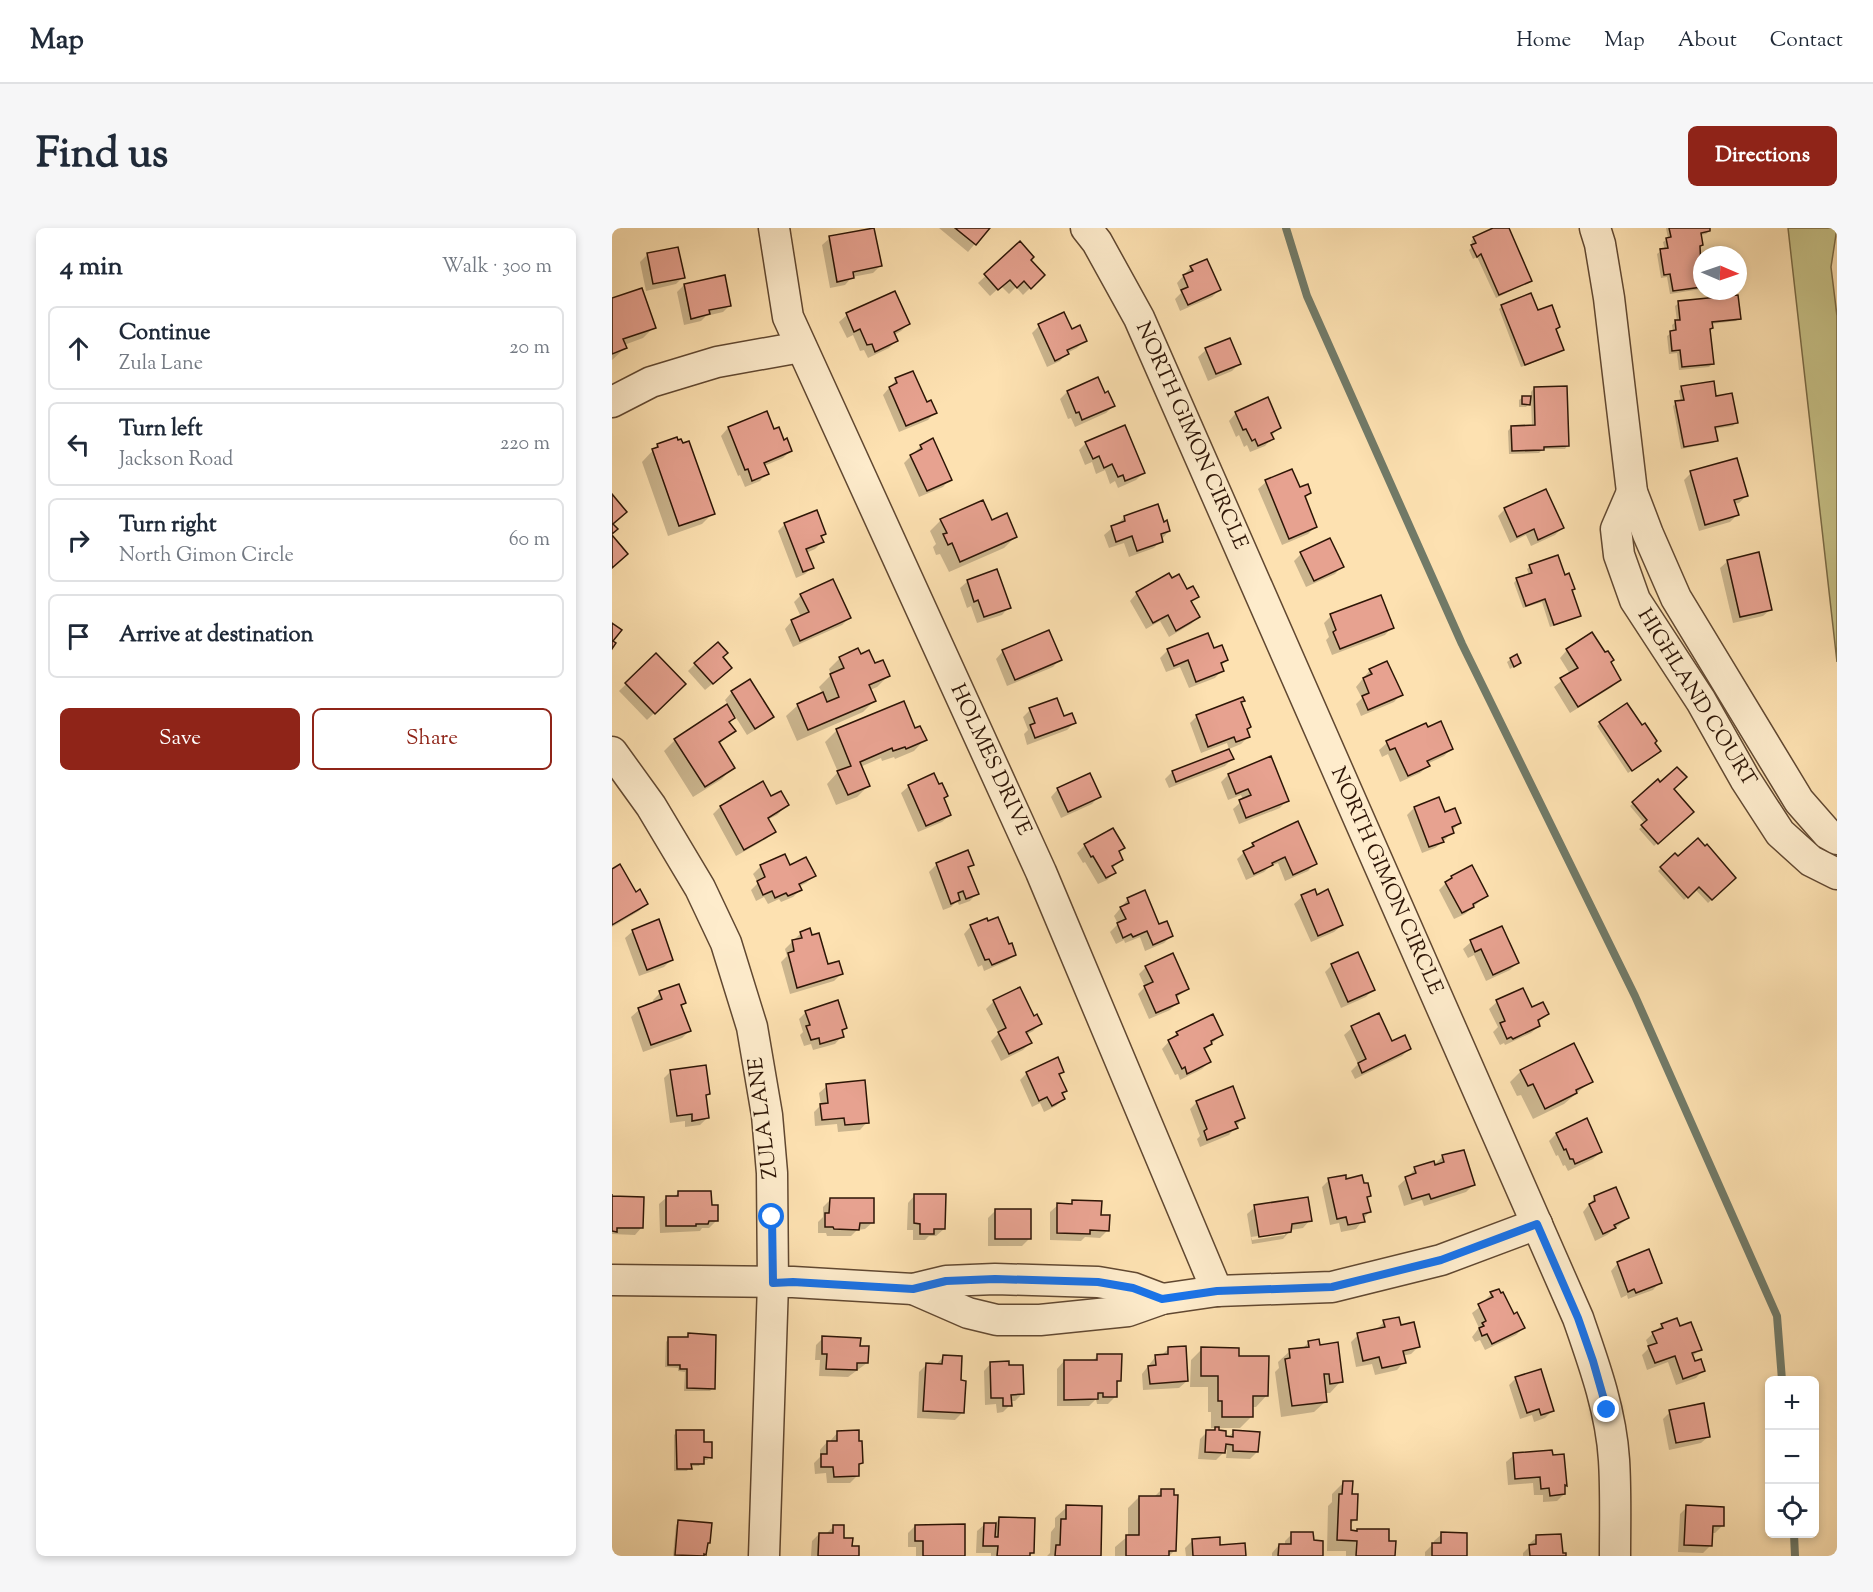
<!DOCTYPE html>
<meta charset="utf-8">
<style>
:root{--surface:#fff;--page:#f6f6f7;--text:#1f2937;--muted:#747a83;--line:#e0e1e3;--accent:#8f2418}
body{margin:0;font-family:"Sorts Mill Goudy",serif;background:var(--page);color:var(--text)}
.controls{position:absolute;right:18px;bottom:18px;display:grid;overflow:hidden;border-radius:9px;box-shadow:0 3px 9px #0003}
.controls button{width:54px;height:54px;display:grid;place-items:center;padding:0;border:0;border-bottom:2px solid var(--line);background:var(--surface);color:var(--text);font:30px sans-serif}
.compass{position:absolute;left:1081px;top:18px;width:54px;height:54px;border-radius:50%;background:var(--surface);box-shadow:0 3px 9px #0003;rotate:92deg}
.stop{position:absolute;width:18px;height:18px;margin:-14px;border:4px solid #1a73e8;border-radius:50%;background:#fff}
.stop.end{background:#1a73e8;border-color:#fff;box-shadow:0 2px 6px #0008}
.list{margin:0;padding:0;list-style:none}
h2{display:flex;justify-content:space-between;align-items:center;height:78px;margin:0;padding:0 24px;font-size:26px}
h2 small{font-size:20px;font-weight:400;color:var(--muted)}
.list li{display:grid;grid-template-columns:39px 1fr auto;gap:18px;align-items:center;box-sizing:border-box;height:84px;margin:0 12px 12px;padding:0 12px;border:2px solid var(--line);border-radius:9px}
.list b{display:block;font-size:22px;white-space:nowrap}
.list p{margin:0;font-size:20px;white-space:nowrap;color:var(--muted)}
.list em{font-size:20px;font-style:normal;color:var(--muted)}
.actions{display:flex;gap:12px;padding:18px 24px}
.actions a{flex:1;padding:14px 0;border:2px solid var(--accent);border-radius:9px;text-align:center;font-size:21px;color:var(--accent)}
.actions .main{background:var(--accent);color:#fff}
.icon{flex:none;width:33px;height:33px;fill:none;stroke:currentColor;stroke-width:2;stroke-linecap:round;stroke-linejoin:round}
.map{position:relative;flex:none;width:1225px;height:1328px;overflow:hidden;border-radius:9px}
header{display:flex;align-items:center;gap:36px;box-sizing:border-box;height:84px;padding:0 30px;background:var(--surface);border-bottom:2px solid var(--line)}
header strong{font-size:28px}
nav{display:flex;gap:33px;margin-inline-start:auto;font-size:21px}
.intro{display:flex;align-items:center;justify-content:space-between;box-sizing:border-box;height:144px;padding:0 36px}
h1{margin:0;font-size:42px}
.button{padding:15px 27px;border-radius:9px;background:var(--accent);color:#fff;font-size:21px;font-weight:700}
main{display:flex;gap:36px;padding:0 36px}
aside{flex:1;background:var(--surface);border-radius:9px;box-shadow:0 3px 9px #0003}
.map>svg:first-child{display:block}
</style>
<header>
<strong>Map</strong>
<nav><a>Home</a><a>Map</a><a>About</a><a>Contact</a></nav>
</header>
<div class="intro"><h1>Find us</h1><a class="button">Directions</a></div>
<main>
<aside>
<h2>4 min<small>Walk · 300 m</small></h2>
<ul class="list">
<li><svg class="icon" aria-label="ahead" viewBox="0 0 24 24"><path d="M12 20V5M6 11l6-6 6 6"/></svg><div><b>Continue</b><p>Zula Lane</p></div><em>20 m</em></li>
<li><svg class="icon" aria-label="left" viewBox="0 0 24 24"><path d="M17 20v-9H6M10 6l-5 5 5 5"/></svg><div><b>Turn left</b><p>Jackson Road</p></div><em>220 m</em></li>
<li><svg class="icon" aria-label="right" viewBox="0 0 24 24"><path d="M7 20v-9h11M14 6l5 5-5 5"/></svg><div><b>Turn right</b><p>North Gimon Circle</p></div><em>60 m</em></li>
<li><svg class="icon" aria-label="arrive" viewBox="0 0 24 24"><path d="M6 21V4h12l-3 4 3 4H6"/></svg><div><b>Arrive at destination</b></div></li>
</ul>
<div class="actions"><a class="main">Save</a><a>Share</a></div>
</aside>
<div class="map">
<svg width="1225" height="1328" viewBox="0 0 1225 1328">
<rect width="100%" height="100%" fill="#fde1b1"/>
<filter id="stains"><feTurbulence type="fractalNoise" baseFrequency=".00333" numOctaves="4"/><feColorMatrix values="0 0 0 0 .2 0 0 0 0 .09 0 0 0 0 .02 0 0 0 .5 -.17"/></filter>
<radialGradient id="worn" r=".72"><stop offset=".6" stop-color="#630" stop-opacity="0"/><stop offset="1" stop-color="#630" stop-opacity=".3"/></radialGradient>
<polygon fill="#c6c187" stroke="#7a6b46" stroke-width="1.5" points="1176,0 1225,0 1219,39 1225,88 1225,434"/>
<g fill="#0003" fill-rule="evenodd">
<polygon points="327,0 376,0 356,24"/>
<polygon points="885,0 896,0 919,52 915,55 884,70 865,29 861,31 857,22 861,18 859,13 862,10"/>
<polygon points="1054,0 1096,0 1097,3 1094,6 1088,7 1090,17 1087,20 1090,43 1089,61 1058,66 1055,49 1049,50 1045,26 1049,23 1053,22 1051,14 1056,11"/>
<polygon points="218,10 268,38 261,45 240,49 233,57 218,60 210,17"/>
<polygon points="408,16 417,32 431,47 411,67 404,59 397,66 389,58 378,68 366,55"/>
<polygon points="35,27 71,49 64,56 34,63 28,34"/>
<polygon points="579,39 607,62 600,69 568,83 563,71 569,65 565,55"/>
<polygon points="72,57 118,77 111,84 94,88 89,93 72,97 65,64"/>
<polygon points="0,72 42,99 31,110 12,117 13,120 0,132"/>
<polygon points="1067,75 1127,90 1124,93 1099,96 1100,100 1097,103 1101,135 1097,139 1067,142 1065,125 1057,126 1055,108 1061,104 1060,97 1065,93 1063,78"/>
<polygon points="890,78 925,84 946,99 943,102 951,121 947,125 909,139 887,81"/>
<polygon points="235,87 296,96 289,103 282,107 285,112 277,120 256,130 252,122 248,123 241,107 235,110 227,94"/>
<polygon points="427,98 473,112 465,120 455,125 448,133 435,139 420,105"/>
<polygon points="594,122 627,136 620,143 596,153 586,129"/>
<polygon points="284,152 323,184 316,192 287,204 271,167"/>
<polygon points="1070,159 1103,169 1124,194 1121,198 1102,201 1104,212 1101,215 1069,221 1061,178 1064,175 1069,174 1067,163"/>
<polygon points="922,160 956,217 953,221 931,221 927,225 897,226 896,203 899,199 920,199 919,173 914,179 907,179 907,172 911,169 919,169 919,164"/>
<polygon points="455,164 492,167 501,178 494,185 463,199 459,190 456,191 448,171"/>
<polygon points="154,185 161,203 178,223 171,230 152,238 155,245 148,253 133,259 128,247 126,248 109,208 116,200"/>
<polygon points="624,185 667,200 659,208 660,210 653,218 638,224 635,217 632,219 627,207 624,209 617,193"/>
<polygon points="474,215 531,245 524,252 506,260 503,253 498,256 493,242 484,246 480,234 473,237 467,222"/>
<polygon points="46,217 101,285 90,296 56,308 30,234"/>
<polygon points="309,218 338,251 331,259 307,269 292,235"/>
<polygon points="680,243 687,261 698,265 692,271 704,298 696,306 670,317 646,261 654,254"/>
<polygon points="1079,245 1134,268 1127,275 1122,276 1125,287 1118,294 1087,303 1072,252"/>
<polygon points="893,281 950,300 943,307 919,318 914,307 898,315 886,288"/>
<polygon points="513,289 551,296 557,303 542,320 517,329 512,315 497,320 492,307"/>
<polygon points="329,292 379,294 403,309 392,320 337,344 328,326 324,327 321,319 324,316 318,303"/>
<polygon points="173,296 213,305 208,309 210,314 203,321 194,325 200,339 193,346 184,350 166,303"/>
<polygon points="689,326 730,338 723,346 694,359 682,333"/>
<polygon points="1116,333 1159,381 1151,388 1121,395 1108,340"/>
<polygon points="918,338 959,363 967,387 964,390 938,399 930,374 911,380 902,355 905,351 917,347 915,341"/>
<polygon points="560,352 585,369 578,375 586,389 579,396 557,409 548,393 534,401 518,373 525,365"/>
<polygon points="356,353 397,379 390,387 365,395 359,378 355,380 348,360"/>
<polygon points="189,367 237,390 230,397 181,419 173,401 180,393 189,389 182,374"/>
<polygon points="719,388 780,399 773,407 720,427 714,412 717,409 712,395"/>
<polygon points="556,422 601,422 615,432 608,438 610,442 603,450 577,460 568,439 554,444 548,430"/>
<polygon points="955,422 997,435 1007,451 1000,459 958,485 942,459 958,446 948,430"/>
<polygon points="391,423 448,431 441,439 395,458 384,431"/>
<polygon points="44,427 72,456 35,492 7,463"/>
<polygon points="248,428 276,448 265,459 258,462 262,473 251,484 185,513 174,488 186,477 211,466 207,459 219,447 217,441 228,430"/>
<polygon points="109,430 111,447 93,462 76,443 83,436"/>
<polygon points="899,431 908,435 898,441 895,434"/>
<polygon points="758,442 789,466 782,474 749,488 744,476 750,470 744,459"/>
<polygon points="120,464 161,489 153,496 135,507 123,488 116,495 122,503 106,517 121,539 110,551 81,569 52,523 63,512 116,477 113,472"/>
<polygon points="631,472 628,475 637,499 634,503 636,509 629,516 617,521 615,515 589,525 578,495 585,488"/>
<polygon points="418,482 451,490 462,495 455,502 415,517 412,506 416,502 411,489"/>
<polygon points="988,495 1041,515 1044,526 1016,545 985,498"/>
<polygon points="814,497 839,521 832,528 815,536 816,538 808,545 788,554 776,526 770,529 767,522 775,515"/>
<polygon points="225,502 302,502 313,511 302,523 283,531 282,529 270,533 269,530 248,539 256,558 245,569 224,577 215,556 226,544 213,514"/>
<polygon points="616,523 620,531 613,538 557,560 553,551 560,544"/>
<polygon points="616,547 675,572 668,580 627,596 621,581 631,572 629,567 616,572 609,554"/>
<polygon points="1046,553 1060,561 1080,584 1042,618 1027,601 1033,596 1018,578"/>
<polygon points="151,555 159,570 175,577 165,587 155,592 162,604 154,611 124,628 101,586 108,579"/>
<polygon points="297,558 326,558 334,568 331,571 338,587 330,594 306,604 289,565"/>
<polygon points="446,561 487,568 480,576 449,590 439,569"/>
<polygon points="826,571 832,586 847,595 833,612 823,620 810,625 795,587 802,580"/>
<polygon points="501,602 511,620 506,625 510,632 500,640 502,645 495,652 486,656 473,634 471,635 465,625 472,618"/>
<polygon points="641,616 703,635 696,643 673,653 666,635 657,639 652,644 634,652 625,631"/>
<polygon points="1063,627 1122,650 1096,675 1083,661 1072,672 1046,643"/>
<polygon points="325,636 360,637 355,641 365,665 358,673 347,677 345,673 339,679 331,682 317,644"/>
<polygon points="149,638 177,639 202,648 194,655 186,659 188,662 181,669 169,674 167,671 156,676 152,669 144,673 139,662 146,655 141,646"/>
<polygon points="859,639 874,668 853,686 842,691 827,662 840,649"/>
<polygon points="0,643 35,675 27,683 0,699"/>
<polygon points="690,669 730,697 722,704 699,714 682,676"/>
<polygon points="516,671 547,698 560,707 552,715 533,723 528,709 513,715 512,712 504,716 498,704 506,696 502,688"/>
<polygon points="359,698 396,718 403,726 395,733 372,743 370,737 366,739 352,706"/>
<polygon points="889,700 905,735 898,742 874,753 862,727 856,730 851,721 859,714"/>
<polygon points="21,703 60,731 52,739 27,748 13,710"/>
<polygon points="189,705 215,738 229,746 222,753 178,766 169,734 175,728 173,721"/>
<polygon points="720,737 761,761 754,769 729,780 713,744"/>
<polygon points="534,739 575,761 564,770 566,774 558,782 537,791 526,766 533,759 527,746"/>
<polygon points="407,761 421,790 428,796 421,803 414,807 418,815 411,822 389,833 379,813 387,805 374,781 382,773"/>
<polygon points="910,762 919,781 936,786 925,795 927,798 919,805 893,817 892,815 888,817 881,804 886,799 877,781 885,774"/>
<polygon points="48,765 72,775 68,779 77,803 70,810 31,824 19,789 27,782 42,776 41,772"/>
<polygon points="194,784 233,800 229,804 230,808 223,816 201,822 199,816 192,818 188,807 191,804 187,791"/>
<polygon points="740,800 780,815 798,820 790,828 743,851 739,843 746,836 732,807"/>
<polygon points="565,805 609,807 592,823 597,834 590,841 568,852 566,846 563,847 550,821"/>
<polygon points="59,843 96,865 93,869 95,890 88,897 73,899 73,893 58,895 52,850"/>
<polygon points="909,843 979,853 952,876 921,891 909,867 905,868 898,854"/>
<polygon points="450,844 446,848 453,863 449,866 451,871 444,878 432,884 428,875 420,879 408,852 415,845"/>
<polygon points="215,858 255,894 248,902 226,904 225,896 203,898 202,884 209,877 207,865"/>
<polygon points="585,874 631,890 617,907 588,919 585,911 588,908 578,881"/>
<polygon points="944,906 989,924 981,931 956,943 953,937 951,938 946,927 944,928 937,913"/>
<polygon points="831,928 861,957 854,964 812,978 810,972 792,978 786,958 796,949 803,941 822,937"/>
<polygon points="717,952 733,952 757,967 754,970 757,984 744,1001 729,1004 727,995 718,997 710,959"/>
<polygon points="67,964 98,978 104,993 97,1000 90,1000 88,1003 48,1005 47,976 55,969 62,969"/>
<polygon points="303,967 332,1001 324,1008 317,1008 313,1012 301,1012 301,1002 295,1002 296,975"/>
<polygon points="983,969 1016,990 995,1007 983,1013 971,984"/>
<polygon points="0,970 30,999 23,1007 0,1006"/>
<polygon points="218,972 261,994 253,1001 245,1002 239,1008 215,1008 214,1005 206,1005 206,994 211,989 211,979"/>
<polygon points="461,974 488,988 496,1002 488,1010 473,1009 469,1013 438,1012 438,984 446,977 457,977"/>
<path d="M643 979 698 992 691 1000 679 1002 671 1011 640 1016 635 986ZM673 1004V1007L640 1012 639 1009Z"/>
<polygon points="384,982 418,1010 410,1018 376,1018 376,990"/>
<polygon points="1006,1035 1048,1054 1041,1062 1016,1071 1015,1067 1009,1070 999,1043"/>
<polygon points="879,1066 911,1100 904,1107 873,1122 868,1112 863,1114 860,1109 867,1100 860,1085 873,1075 872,1073"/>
<polygon points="772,1094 787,1099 806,1119 799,1126 790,1128 792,1134 785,1142 763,1147 760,1136 744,1139 739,1114 746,1107 765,1101"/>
<polygon points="1050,1097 1067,1100 1088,1121 1080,1129 1091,1142 1084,1150 1064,1157 1056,1134 1035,1142 1030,1127 1037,1120 1034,1112"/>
<polygon points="77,1107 101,1160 98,1163 72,1163 73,1144 66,1143 66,1140 53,1139 54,1114 57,1110 73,1111"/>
<polygon points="211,1110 255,1135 236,1149 207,1148 208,1132 203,1132 204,1117"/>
<polygon points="697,1114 707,1119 729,1153 718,1165 713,1165 714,1173 702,1184 669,1189 663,1144 667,1140 666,1134 678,1123 690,1121"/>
<polygon points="556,1121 575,1153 567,1160 531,1162 530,1146 544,1128 549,1128"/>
<polygon points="590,1121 625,1129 655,1167 644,1179 639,1179 639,1189 628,1200 605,1200 613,1210 615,1210 622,1204 645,1224 638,1231 614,1230 615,1221 604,1232 586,1231 588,1211 595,1204 600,1204 604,1200 599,1200 599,1184 596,1184 596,1159 578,1159 579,1132"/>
<polygon points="486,1127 508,1152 504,1156 504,1168 496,1176 485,1176 484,1171 477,1178 445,1178 445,1141 452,1133 480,1134"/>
<polygon points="332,1129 347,1154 351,1184 343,1192 305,1190 307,1144 314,1137 324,1136"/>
<polygon points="379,1135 396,1139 410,1166 403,1173 398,1173 398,1177 391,1184 385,1185 384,1176 373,1177 372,1143"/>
<polygon points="904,1150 940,1183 933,1190 922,1194 920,1187 908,1191 897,1157"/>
<polygon points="1058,1184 1097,1208 1089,1215 1057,1222 1051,1191"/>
<polygon points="65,1204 91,1216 98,1229 95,1232 91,1232 87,1238 78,1238 75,1243 62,1243 62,1207"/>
<polygon points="226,1204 249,1235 245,1239 246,1247 238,1255 215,1255 214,1245 203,1246 202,1235 208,1229 208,1222 215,1214 219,1214 219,1212"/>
<polygon points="902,1227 940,1229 951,1259 952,1266 945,1273 931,1274 931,1267 922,1267 921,1255 896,1257 894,1234"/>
<polygon points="731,1255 739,1267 743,1291 738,1297 738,1304 776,1315 782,1328 734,1328 734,1323 715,1323 716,1278 720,1274 720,1266"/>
<polygon points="549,1262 562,1323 557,1328 503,1328 503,1319 516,1308 516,1280 527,1269 542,1269"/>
<polygon points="455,1279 487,1328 435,1328 438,1325 439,1304 443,1299 443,1290"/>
<polygon points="1075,1279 1110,1298 1103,1305 1099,1305 1098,1318 1091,1325 1066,1324 1068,1286"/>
<polygon points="388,1290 420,1325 417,1328 379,1328 379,1325 364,1325 365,1303 373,1296 382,1296"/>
<polygon points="67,1294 97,1314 93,1318 91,1328 61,1328 64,1297"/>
<polygon points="222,1298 230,1311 245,1328 199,1328 200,1313 207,1306 214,1306"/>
<polygon points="303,1298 352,1328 304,1328 304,1319 296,1319 296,1305"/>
<polygon points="680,1306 700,1314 709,1328 660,1328 660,1325 667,1317 673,1318 673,1313"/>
<polygon points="830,1306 853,1328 813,1328 813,1324 820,1317 822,1317 822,1313"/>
<polygon points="925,1309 949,1327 953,1328 911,1328 911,1325 917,1319 917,1316"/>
<polygon points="580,1313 607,1318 633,1328 574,1328 573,1320"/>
</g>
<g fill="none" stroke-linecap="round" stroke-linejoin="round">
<g stroke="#717a68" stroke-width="8">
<polyline points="674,0 695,68 850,416 1023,768 1165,1088 1170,1152"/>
<polyline points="1182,1306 1183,1328"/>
</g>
</g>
<g fill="#e7a290" stroke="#2d1506" stroke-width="1.5">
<polygon points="262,0 270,38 241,44 242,50 225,54 217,8"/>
<polygon points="343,0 378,0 364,17"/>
<polygon points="881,0 897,0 920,53 887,67 869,26 865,29 859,17 864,15 861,9"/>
<polygon points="1057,0 1098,0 1098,3 1089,5 1091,17 1088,18 1090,59 1061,63 1058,46 1052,47 1048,21 1056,20 1054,10 1059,9"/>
<polygon points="408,13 422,29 419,32 433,47 419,61 412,53 405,60 398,52 386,62 372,46"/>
<polygon points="66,19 73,50 41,56 35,25"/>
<polygon points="595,31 609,62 576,77 569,62 576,59 571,47 581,43 578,38"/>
<polygon points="113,47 119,78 97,82 98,86 79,91 72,56"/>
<polygon points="30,60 44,100 11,111 15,120 0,126 0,70"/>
<polygon points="283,63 298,96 282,104 286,113 263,124 260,116 255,117 248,101 242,104 234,85"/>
<polygon points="919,65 926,82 940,77 948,99 944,101 952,122 913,137 889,77"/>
<polygon points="1126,67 1129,91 1100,94 1101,100 1098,101 1102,136 1070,139 1068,122 1060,123 1058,103 1064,102 1063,92 1068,92 1066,73"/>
<polygon points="452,84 460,101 468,97 475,113 455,122 457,126 443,133 426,96"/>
<polygon points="618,110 629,136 604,146 593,120"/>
<polygon points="301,143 315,174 319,172 325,185 294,198 277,159 285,155 283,150"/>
<polygon points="486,149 493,165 496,163 503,178 470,192 467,184 464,185 455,163"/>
<polygon points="1102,153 1104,168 1120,165 1126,195 1103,199 1106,213 1072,219 1063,173 1072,172 1069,158"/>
<polygon points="955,158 957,218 932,219 932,222 900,223 899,198 923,197 922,159"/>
<polygon points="910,168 919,168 918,177 910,176"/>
<polygon points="656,169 669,200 659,205 662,211 646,218 643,211 640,213 634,201 631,202 623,184"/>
<polygon points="155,183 162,201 167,199 172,212 175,210 180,223 152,235 157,246 140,253 136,241 133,242 116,199"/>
<polygon points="513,197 533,245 513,253 511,247 506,249 500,236 492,240 487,228 481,231 473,214"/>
<polygon points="65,209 66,212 69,211 71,215 77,213 103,286 67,298 40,221 46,219 45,216"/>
<polygon points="321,210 340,252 315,263 298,227 310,221 308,217"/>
<polygon points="1125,230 1136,268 1122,272 1127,287 1093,297 1078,243"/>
<polygon points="680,241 688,259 696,256 699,265 693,268 705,299 677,311 653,252"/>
<polygon points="934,261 952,300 926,312 922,301 905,309 892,280"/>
<polygon points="0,266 15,284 1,296 6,301 0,306"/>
<polygon points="371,272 380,292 395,285 405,309 348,334 340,315 336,317 331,306 335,305 328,291"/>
<polygon points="546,276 552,294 555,292 558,303 549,306 551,314 525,323 520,308 504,314 499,298 513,293 512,288"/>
<polygon points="205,282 214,306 209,308 212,314 194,321 202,340 191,344 172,295"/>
<polygon points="0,307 16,326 0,340"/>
<polygon points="718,310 732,339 702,353 688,324"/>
<polygon points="1147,324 1160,382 1128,389 1115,332"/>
<polygon points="946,327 953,347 957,345 963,361 960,362 969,388 942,397 933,371 914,378 904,350 920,345 917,337"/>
<polygon points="385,341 399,380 372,389 366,372 362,374 355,352"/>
<polygon points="557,345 560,350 567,346 575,361 581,358 587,369 579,373 588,389 564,403 556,387 541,395 524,364"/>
<polygon points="221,351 239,390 188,413 179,392 197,384 188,366"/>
<polygon points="769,367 782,400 728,421 721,404 724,402 718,386"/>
<polygon points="0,395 10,402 1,413 4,415 0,421"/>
<polygon points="437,402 450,432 403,452 390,422"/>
<polygon points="980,404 993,424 996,423 1002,432 999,434 1009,452 966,479 948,450 966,440 954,421"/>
<polygon points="596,405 602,420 610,417 616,432 609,435 612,443 584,454 576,432 562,438 555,421"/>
<polygon points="106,414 116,425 111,429 120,440 101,456 82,435"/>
<polygon points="246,420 249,426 257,422 263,435 271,432 278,448 257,457 264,473 196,502 185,476 211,464 215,474 227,469 218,446 232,440 227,429"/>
<polygon points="44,425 74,456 43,486 13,455"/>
<polygon points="905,426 909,435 902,439 898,430"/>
<polygon points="775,433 791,467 756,482 750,468 757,465 751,450 760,446 757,441"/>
<polygon points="138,451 162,489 143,501 119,463"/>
<polygon points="631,469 633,473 629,474 639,499 635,501 638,509 624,514 622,509 596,519 584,487"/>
<polygon points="445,470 452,488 460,485 464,495 423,510 418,497 423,495 417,480"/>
<polygon points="292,473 303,500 308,498 315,512 294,521 293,519 281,523 280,520 248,534 258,558 236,567 225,543 239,538 224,501"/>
<polygon points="1015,475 1030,497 1033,495 1045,513 1043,515 1049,523 1020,543 987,494"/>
<polygon points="115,476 123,490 117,494 124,503 107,514 123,540 93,559 62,511"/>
<polygon points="829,493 841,521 815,533 818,538 796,548 783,520 778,522 774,513 814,495 816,499"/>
<polygon points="617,521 622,531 564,554 560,543"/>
<polygon points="659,528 677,573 634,590 627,572 639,567 636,561 624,566 616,546"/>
<polygon points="1065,539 1075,549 1062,561 1082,584 1046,616 1029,597 1035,592 1020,574 1046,551 1048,554"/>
<polygon points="322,545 327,556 330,555 336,568 332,570 339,587 314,598 296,557"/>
<polygon points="478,545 489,569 456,584 445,560"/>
<polygon points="151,553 159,568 169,563 177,577 156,590 164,604 132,622 108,578"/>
<polygon points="827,569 833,584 843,580 849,595 840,599 842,605 830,610 832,614 817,619 802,579"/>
<polygon points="686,593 705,636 681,647 673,629 660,635 661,637 642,646 631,623 642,618 640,615"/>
<polygon points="501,600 513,620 507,623 511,632 500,638 504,645 494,650 481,628 479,629 472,616"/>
<polygon points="1086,610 1093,618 1095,616 1124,650 1100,672 1087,659 1076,670 1048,639 1063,625 1066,628"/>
<polygon points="356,622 362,637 356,639 367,666 354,671 351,663 346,665 348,672 339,676 324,635"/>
<polygon points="173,626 178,637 194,629 204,648 187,656 190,662 176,668 174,665 163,670 160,663 151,667 145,653 153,649 148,637"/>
<polygon points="8,636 24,664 28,661 36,676 0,697 0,641"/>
<polygon points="860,637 876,668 861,676 862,679 850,685 833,654 840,650 839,648"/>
<polygon points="703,661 705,667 716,661 731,697 706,708 689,667"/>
<polygon points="533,662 547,696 555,693 561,708 541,717 535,703 521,709 519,706 511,710 505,695 514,691 508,679 517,675 515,670"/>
<polygon points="386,689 397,716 400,715 404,727 380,737 377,731 373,732 358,697 375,690 376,693"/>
<polygon points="47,691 61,732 35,742 20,702"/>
<polygon points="890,698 907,735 881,747 869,721 863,724 858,712"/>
<polygon points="198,700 200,707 207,705 216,736 227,733 231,746 185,760 176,725 182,723 180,712 190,710 188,704"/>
<polygon points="746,724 763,762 736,774 719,736"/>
<polygon points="561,725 577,761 564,767 567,775 544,785 532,758 541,754 533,738"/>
<polygon points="67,756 74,775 69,777 79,803 39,817 26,780 50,771 47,763"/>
<polygon points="408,759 422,788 425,786 430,796 414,804 420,815 397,826 386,804 394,800 381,772"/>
<polygon points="911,760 920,779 931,774 937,786 926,792 928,798 901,811 899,809 895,811 888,795 893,793 884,772"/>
<polygon points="226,772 235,800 230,802 232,809 208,816 207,810 199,812 194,798 198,797 193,783"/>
<polygon points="767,785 780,813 793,807 799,821 750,845 746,835 754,831 739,798"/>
<polygon points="601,786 611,807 599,813 600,816 592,820 599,834 575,846 573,839 570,841 556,812 566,807 564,804"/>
<polygon points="962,815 981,854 964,862 965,865 933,881 921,856 916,858 908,842"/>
<polygon points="446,829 452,844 447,846 455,863 450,865 453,871 440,878 435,869 427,873 414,844"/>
<polygon points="94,837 98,866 94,867 97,890 80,893 80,886 65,888 58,842"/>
<polygon points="253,852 257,895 233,897 232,890 210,892 208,876 216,875 214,856"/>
<polygon points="621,858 633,890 623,894 626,900 595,912 592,903 595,901 584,873"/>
<polygon points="975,890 990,924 963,936 961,931 958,931 954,921 952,922 944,905"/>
<polygon points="852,922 863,957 819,971 817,966 800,971 793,949 804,945 802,939 822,933 823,937 832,934 830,927"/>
<polygon points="734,947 734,951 750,947 752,955 756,955 759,968 755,969 759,984 751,986 753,994 736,997 734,989 725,991 716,950"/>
<polygon points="1004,959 1017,990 1002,997 1004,1000 991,1006 977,976 983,973 982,968"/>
<polygon points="66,963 99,963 100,977 106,977 106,993 97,993 96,996 84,996 84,998 54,998 54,968 66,968"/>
<polygon points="0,966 0,968 32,969 31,1000 5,1000 5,1004 0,1003"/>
<polygon points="302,966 334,966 333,1001 322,1001 322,1006 308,1006 308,996 302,995"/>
<polygon points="696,969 700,993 680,996 679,1004 647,1009 642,977"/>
<polygon points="218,970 262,970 262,995 248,995 247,1002 222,1001 221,999 213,999 213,985 217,985"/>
<polygon points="460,972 490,973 489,987 498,987 497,1003 478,1002 478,1006 445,1005 445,975 460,976"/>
<rect x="383" y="981" width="36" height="30"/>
<polygon points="1037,1021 1050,1055 1024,1065 1022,1061 1016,1064 1005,1034"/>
<polygon points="887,1061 889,1065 891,1064 902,1086 905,1084 913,1100 880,1116 875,1106 870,1108 867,1100 872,1098 870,1095 874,1093 866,1076 881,1069 878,1064"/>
<polygon points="787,1089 789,1097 802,1094 808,1119 791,1123 794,1135 770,1140 767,1129 751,1133 745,1105 773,1099 771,1092"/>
<polygon points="1065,1090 1068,1098 1079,1094 1090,1122 1080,1125 1083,1133 1089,1131 1093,1143 1071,1151 1063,1128 1043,1135 1036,1118 1045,1115 1040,1104 1051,1100 1049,1096"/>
<polygon points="76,1105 104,1107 103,1161 75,1160 75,1141 68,1141 68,1137 56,1137 56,1109 76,1109"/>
<polygon points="210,1108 249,1110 248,1118 257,1118 256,1135 245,1135 245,1142 214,1141 215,1126 210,1126"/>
<polygon points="707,1111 708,1117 726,1114 731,1154 718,1156 717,1146 712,1146 715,1174 680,1178 673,1131 678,1130 677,1121 697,1119 696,1113"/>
<polygon points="574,1118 576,1153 538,1156 536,1138 544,1137 543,1127 556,1126 556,1119"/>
<polygon points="589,1119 627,1120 627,1128 657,1128 656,1168 641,1168 641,1189 610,1189 610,1173 606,1173 606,1148 589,1148"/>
<polygon points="485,1126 510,1126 509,1153 505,1153 505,1169 491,1169 491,1165 486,1165 486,1171 452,1172 452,1132 485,1132"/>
<polygon points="331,1127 350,1128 349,1152 354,1153 352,1185 311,1183 314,1135 330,1136"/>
<polygon points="397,1133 397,1137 411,1137 412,1166 399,1167 400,1178 391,1178 391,1170 379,1170 378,1134"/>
<polygon points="929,1141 942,1183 929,1187 927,1181 915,1185 903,1149"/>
<polygon points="1092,1175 1098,1209 1064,1215 1057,1182"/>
<polygon points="603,1199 607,1199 607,1202 614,1203 614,1208 621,1209 621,1202 648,1204 646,1224 621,1223 621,1217 614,1216 613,1225 593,1224 594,1202 603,1202"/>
<polygon points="64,1202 92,1202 92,1214 100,1214 100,1230 92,1229 92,1236 79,1236 80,1241 65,1241"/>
<polygon points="247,1202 247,1213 250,1213 251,1235 247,1236 247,1248 222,1249 221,1239 209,1239 209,1226 215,1226 215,1213 225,1213 225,1203"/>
<polygon points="940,1222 941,1227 952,1226 955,1258 953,1257 953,1266 938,1268 937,1260 929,1261 928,1249 903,1251 901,1225"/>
<polygon points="731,1253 741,1253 740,1266 746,1266 745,1292 739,1292 739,1302 745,1303 745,1301 777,1301 777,1313 784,1313 783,1328 744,1328 745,1313 725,1312 727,1266 730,1266"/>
<polygon points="549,1261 562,1261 562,1267 566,1267 564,1323 557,1323 557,1328 514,1328 514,1307 527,1307 527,1268 549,1268"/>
<polygon points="454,1277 490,1278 489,1328 443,1328 444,1317 448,1317 449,1291 454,1291"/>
<polygon points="1074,1277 1112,1279 1112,1298 1101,1298 1100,1318 1072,1317"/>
<polygon points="387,1289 423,1290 422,1325 418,1325 418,1328 385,1328 386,1318 371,1318 372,1295 384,1295 383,1309 386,1309"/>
<polygon points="66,1292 100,1295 98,1315 96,1315 94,1327 92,1326 92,1328 63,1327"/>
<polygon points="353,1296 353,1328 311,1328 311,1313 303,1313 303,1297"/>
<polygon points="221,1297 232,1297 232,1310 241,1310 240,1318 247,1318 247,1328 206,1328 207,1305 221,1305"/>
<polygon points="679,1304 701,1304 702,1312 711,1313 711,1328 666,1328 667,1316 679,1316"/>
<polygon points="829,1304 855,1305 855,1328 820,1328 820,1315 829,1315"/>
<polygon points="949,1306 951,1325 954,1325 954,1328 918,1328 917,1317 924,1316 924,1307"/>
<polygon points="608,1309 608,1317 633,1315 634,1328 581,1328 580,1311"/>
</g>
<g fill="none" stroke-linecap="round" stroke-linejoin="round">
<defs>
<g id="minor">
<polyline points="162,0 176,89 429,644 605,1063"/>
<path d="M474 0 485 14 527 90 966 1090C982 1136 999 1183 1002 1232 1004 1263 1003 1296 1003 1328"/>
<polyline points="983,0 988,16 997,70 1020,264 1036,306 1064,370 1187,573 1216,606 1225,611"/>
<polyline points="0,174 39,154 105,134 189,119"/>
<polyline points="1020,264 1004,301 1007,327 1023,372 1089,473 1133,551 1168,605 1199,633 1225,646"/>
<polyline points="0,524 39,578 88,660 114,715 140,799 155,887 160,945 161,1055 152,1328"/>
<polyline points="0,1052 181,1054 301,1061 334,1053 383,1051 486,1054 521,1060 550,1071"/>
<polyline points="301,1061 356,1085 385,1092 428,1092 516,1083 550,1071 605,1063 720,1059 829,1032 925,996"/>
</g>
</defs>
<use href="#minor" stroke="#614831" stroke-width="33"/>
<use href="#minor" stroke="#feeccc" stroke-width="30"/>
</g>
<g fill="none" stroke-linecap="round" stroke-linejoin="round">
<polyline stroke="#1a73e8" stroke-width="8" points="160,989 161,1055 181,1054 301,1061 334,1053 383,1051 486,1054 521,1060 550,1071 605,1063 720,1059 829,1032 925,996 966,1090 981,1133 995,1182"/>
</g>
<g text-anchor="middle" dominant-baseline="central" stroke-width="4.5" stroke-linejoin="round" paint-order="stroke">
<g font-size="21" fill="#2d1506" stroke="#feeccc">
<text transform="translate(579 208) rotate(66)">NORTH GIMON CIRCLE</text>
<text transform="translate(1084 470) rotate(58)">HIGHLAND COURT</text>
<text transform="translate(378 532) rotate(65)">HOLMES DRIVE</text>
<text transform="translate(774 653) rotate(66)">NORTH GIMON CIRCLE</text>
<text transform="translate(152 890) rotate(-97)">ZULA LANE</text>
</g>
</g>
<rect width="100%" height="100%" filter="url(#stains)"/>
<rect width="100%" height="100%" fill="url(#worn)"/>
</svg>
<div class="controls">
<button>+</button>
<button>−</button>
<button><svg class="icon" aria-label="locate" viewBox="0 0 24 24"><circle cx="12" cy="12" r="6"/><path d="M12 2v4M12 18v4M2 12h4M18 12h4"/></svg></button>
</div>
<svg class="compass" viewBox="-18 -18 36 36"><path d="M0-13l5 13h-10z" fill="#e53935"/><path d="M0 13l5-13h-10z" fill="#747a83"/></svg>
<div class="stop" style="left:160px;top:989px"></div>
<div class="stop end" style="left:995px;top:1182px"></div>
</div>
</main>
